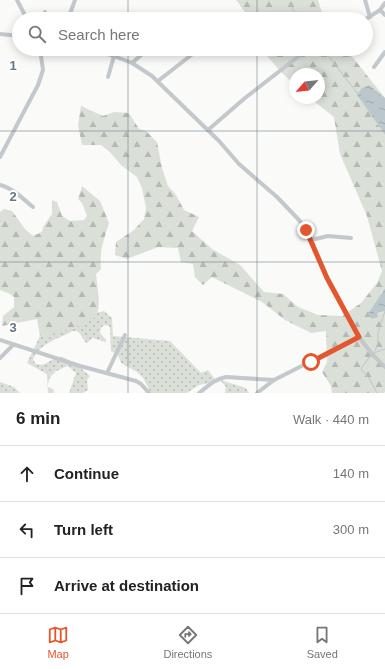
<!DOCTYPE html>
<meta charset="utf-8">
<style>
:root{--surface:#fff;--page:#f2f2f2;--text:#222;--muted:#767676;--line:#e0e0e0;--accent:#e4572e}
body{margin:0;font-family:Helvetica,sans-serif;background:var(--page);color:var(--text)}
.compass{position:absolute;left:289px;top:68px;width:36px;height:36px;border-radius:50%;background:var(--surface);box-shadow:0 2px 10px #0003;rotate:243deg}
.stop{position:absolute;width:12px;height:12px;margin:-9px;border:3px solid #e4572e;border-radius:50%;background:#fff}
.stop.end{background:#e4572e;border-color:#fff;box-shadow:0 1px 4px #0008}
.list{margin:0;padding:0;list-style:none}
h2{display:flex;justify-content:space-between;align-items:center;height:52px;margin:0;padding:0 16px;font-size:17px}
h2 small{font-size:13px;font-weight:400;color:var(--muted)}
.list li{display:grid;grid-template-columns:26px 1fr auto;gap:12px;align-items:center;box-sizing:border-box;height:56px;padding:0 16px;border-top:1px solid var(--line)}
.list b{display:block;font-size:15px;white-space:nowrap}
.list em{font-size:13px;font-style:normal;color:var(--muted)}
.icon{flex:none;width:22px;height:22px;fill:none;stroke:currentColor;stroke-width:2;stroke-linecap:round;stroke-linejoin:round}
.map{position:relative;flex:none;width:385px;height:393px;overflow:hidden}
.search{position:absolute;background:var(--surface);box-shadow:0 2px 10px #0003;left:12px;right:12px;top:12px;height:44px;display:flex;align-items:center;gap:10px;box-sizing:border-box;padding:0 14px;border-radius:22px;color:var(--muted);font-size:15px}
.sheet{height:220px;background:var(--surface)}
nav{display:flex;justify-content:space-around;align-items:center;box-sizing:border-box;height:56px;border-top:1px solid var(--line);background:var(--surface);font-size:11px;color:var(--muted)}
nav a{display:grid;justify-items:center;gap:2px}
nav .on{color:var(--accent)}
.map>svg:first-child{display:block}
</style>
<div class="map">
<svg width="385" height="393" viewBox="0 0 385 393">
<defs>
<pattern id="grass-dots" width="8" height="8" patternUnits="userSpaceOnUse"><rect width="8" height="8" fill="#dadfd7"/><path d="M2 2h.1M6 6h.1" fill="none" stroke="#b4b9b4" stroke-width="1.8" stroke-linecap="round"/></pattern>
<pattern id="forest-firs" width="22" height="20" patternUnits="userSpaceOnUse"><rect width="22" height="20" fill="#dadfd7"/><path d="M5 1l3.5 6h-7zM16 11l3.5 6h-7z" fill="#b4b9b4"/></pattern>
<pattern id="water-ripples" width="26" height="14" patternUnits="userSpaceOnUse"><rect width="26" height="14" fill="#bbc7cb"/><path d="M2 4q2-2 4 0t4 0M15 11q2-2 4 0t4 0" fill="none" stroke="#9ca6aa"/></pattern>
</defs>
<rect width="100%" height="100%" fill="#fafaf8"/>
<g fill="url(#grass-dots)">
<path d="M104 311 112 318 113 336 170 341 201 373 208 370 214 378 246 388 249 393H225L226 387 221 381 199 385 187 393H151L143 378 137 372 121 363 118 355 111 351 110 328 109 326 104 325 101 328 100 333 106 340 105 345V342L93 338 87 343 85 342C82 337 80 330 73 331 60 338 38 344 33 360L36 364C46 367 50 359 58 357 65 355 85 371 90 376L87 380 88 390 83 393H69L76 373 68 366C57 370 48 374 48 387L53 389 54 393H48L47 374 27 363 40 336 75 327 94 318 97 313Z"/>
<polygon points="0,382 14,387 20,393 0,393"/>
</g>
<g fill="url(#forest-firs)">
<polygon points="236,0 318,0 324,19 250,19"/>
<polygon points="261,49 346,49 385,98 385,99 357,95 385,135 385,288 381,293 377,313 385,311 385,392 384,393 332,393 331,386 322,372 327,362 326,331 311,333 285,320 262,302 212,277 203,285 195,277 193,264 181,262 178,248 158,247 127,259 115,255 116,242 134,230 144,219 146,208 142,188 137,177 121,165 110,152 101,145 82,145 78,125 81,106 103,116 114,112 129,113 139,129 146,131 157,142 162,168 168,186 176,195 184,210 199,217 192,231 212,249 240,265 264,292 283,294 298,307 318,315 342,316 361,303 377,283 382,271 367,216 340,154 334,117 310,98 319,98 319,74 295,74 295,85 280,71"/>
<path d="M82 186 100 201 109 223C104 239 99 252 101 269L96 274C97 284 101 305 97 314 91 326 53 333 40 336L37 319 2 326 3 316 14 307V297L10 294 0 290V212L4 209 12 211 25 229 33 236 42 232 43 227 52 214V200L57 202 62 216 70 221 84 220 87 216 82 203 78 199Z"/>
</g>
<g fill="url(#water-ripples)">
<polygon points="369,85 385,98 385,135 357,95 362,88"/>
<polygon points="385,288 385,311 377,313 378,317 372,319 368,314"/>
</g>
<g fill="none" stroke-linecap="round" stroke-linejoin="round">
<g stroke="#bbc7cb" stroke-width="1">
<polyline points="290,4 295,13 295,19"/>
<polyline points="323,49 358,94"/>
<polyline points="375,351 378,343 378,333 385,311"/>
<polyline points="374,353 385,349"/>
<polyline points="370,356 361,369 369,378 377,393"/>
</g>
<g stroke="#c3c8cc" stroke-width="4">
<polyline points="17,0 27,19"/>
<polyline points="365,0 370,17"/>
<polyline points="380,10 385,15"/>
<polyline points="44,19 45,12"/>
<polyline points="68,19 75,0"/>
<polyline points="366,19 380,10 385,3"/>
<polyline points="0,34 19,36"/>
<polyline points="91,49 114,56 132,63 152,76 219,141 239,164 277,197 299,220 307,230 327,278 359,337 372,354 385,367"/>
<polyline points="107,54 112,49"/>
<polyline points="132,63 148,49"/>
<polyline points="374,67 385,52"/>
<polyline points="108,77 114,56"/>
<polyline points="158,81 199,49"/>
<polyline points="208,130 245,98 308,49"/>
<polyline points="0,157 38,85 43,70 40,49"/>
<path d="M0 185C13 188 23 199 33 207"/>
<polyline points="311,240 328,236 351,238"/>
<polyline points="0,340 80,366 136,381 141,384 149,393"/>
<polyline points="0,358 13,345"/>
<polyline points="107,373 125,335"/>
<path d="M199 393C208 386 215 379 226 377L274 380 359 337"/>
<polyline points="257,393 274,380"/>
</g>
</g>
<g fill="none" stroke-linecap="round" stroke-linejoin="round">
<polyline stroke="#e4572e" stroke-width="5" points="306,230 327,278 359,337 311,362"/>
</g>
<path fill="none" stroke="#657683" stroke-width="1" stroke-opacity="0.55" d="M128 0V19M257 0V19M128 49V393M257 49V393M0 131H385M0 262H385"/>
<g font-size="13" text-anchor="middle" font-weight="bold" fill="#657683" stroke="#fff" stroke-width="4" stroke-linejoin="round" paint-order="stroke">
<text x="13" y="70">1</text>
<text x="13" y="201">2</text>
<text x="13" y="332">3</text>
</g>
</svg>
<svg class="compass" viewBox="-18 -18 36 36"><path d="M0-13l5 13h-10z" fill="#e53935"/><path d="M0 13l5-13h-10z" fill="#767676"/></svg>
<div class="stop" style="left:311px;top:362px"></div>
<div class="stop end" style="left:306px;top:230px"></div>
<div class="search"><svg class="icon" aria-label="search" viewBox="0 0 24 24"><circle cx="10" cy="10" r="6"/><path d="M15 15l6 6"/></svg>Search here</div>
</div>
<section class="sheet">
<h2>6 min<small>Walk · 440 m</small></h2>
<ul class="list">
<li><svg class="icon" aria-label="ahead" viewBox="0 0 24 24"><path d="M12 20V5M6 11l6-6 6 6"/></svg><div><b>Continue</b></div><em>140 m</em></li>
<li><svg class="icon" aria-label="left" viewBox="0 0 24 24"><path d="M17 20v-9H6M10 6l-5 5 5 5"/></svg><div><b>Turn left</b></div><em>300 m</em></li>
<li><svg class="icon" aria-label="arrive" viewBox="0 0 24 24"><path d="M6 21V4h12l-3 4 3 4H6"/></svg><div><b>Arrive at destination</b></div></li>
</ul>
</section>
<nav>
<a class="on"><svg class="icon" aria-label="map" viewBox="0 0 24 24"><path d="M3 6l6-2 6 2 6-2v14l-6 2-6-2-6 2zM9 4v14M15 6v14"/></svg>Map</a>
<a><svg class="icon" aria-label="directions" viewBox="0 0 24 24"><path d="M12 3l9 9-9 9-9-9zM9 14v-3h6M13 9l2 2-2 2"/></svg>Directions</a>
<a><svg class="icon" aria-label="saved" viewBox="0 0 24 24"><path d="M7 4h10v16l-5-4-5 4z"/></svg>Saved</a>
</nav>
